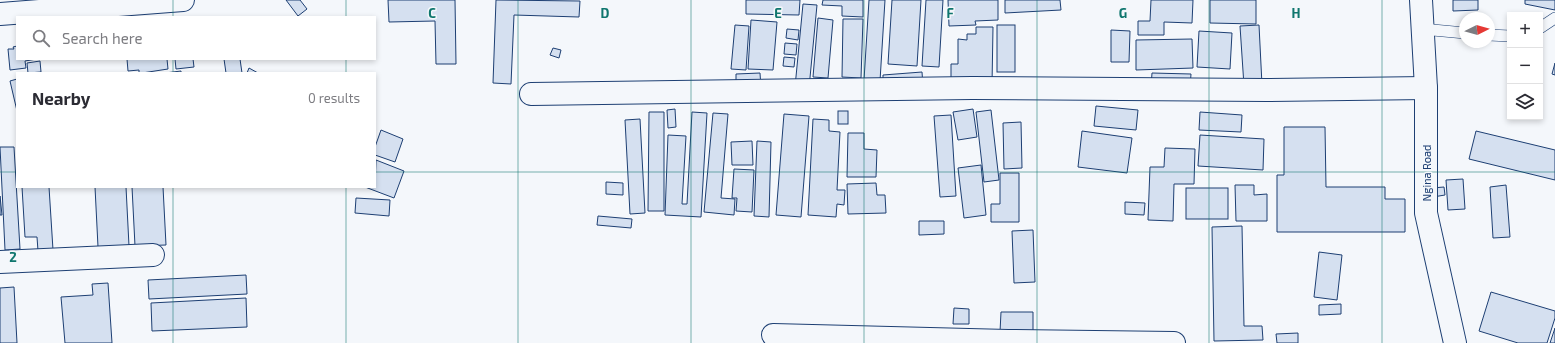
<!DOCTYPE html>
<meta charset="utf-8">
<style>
:root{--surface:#fff;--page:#f7f7f7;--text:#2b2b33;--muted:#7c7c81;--line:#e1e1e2}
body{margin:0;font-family:"Exo 2",sans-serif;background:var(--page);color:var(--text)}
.controls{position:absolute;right:12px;top:12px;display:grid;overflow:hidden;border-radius:0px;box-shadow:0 2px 6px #0003}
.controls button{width:36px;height:36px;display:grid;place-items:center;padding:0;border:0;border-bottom:1px solid var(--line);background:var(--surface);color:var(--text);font:20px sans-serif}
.compass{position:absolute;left:1459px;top:12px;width:36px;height:36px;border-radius:50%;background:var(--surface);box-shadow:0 2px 6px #0003;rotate:85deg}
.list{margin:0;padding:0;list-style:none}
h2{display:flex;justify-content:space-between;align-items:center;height:52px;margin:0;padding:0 16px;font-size:17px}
h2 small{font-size:13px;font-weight:400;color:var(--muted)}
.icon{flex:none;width:22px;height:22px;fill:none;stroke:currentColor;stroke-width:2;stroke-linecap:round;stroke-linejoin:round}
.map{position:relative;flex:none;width:1555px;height:343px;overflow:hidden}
.search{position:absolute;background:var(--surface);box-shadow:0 2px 6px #0003;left:16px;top:16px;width:360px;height:44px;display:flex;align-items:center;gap:10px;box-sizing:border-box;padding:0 14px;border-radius:0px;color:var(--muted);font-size:15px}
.panel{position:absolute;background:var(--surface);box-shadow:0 2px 6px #0003;left:16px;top:72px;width:360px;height:116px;border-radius:0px}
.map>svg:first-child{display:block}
</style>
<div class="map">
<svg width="1555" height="343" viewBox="0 0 1555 343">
<rect width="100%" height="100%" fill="#f4f7fb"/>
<g fill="#d5e0f0" stroke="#1d3f73">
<polygon points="286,0 300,0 307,9 298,16"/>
<polygon points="388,0 455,0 456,64 436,64 435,21 389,22"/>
<polygon points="496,0 580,1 579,17 514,15 511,84 493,83"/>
<polygon points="746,0 800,0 799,15 746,14"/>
<polygon points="823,0 863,0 863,17 842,16 842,6 822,5"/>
<polygon points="869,0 885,0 880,81 864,80"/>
<polygon points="892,0 921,0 917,66 888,64"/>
<polygon points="926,0 943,0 939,67 922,66"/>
<polygon points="948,0 998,0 998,20 975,21 976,25 949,26"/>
<polygon points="1005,0 1060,0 1061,10 1005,13"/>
<polygon points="1151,0 1193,0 1192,23 1164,22 1164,35 1138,35 1138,21 1150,21"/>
<polygon points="1210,0 1256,0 1256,24 1210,23"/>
<polygon points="1453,0 1478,0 1478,10 1453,11"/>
<polygon points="1525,0 1555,0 1555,10 1525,4"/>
<polygon points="803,4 817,5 809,88 795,87"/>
<polygon points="818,18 833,20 828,78 813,77"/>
<polygon points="843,19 863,19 861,78 842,77"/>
<polygon points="751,20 777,22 773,70 748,69"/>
<polygon points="735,25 749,26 746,70 731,69"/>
<rect x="997" y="25" width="18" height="47"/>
<polygon points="1259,25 1262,85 1244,86 1240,26"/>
<polygon points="976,27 993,27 992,85 951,85 951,64 958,64 958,39 967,40 967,34 976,34"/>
<polygon points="787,29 799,30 798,40 786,38"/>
<polygon points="1111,30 1130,31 1129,62 1111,62"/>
<polygon points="1199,31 1232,33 1230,69 1197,67"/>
<polygon points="1192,39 1193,68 1136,70 1136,40"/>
<polygon points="785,43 797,44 796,55 784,54"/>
<polygon points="17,46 17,59 37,59 25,61 26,68 10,70 8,49 14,49 13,47"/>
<polygon points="553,48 561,50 559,58 550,55"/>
<polygon points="784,57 795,58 794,67 783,66"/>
<polygon points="127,59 167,59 168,69 142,73 139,73 139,70 128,71"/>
<polygon points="175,59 193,59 194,67 176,69"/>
<polygon points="224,59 240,59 242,73 226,73"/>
<polygon points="40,61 41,72 28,73 27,63"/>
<polygon points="1555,63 1555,75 1552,74"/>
<polygon points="249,68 258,73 247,73"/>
<polygon points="181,71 181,73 165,73"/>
<polygon points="922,72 923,86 883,88 883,75"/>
<polygon points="760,73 761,88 736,81 736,74"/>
<polygon points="1152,73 1191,74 1190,88 1151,87"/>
<polygon points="17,79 17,111 10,81"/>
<polygon points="1096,106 1138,110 1136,130 1094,126"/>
<polygon points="675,109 676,127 668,128 667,110"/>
<polygon points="973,109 977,137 958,140 953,112"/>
<polygon points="991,110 999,180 984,182 976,112"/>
<rect x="838" y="111" width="10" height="13"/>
<polygon points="649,112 664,112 664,211 648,211"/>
<polygon points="692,112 707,113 701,217 665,215 668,135 686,136 682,204 687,204"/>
<polygon points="1200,112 1242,115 1241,132 1199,130"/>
<polygon points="713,113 728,114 721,198 735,199 734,215 704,212"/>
<polygon points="784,114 809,116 801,217 776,215"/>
<polygon points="951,115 956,196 940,197 934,116"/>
<polygon points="640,119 645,213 630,214 625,120"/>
<polygon points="813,119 829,120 829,131 840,132 837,190 845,190 844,205 837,204 836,217 808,215"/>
<polygon points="1021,122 1022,168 1004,169 1003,123"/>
<polygon points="1284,127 1325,127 1326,187 1385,187 1385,199 1405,199 1405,232 1277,232 1277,175 1284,175"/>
<polygon points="381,130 403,139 395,162 375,155 375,147"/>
<polygon points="1082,131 1132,138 1127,173 1078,167"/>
<polygon points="1476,131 1555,150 1555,180 1469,159"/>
<polygon points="848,133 864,133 864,149 877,150 876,177 847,177"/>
<polygon points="1200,135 1264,139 1263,170 1198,166"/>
<polygon points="752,141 753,165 732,165 731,142"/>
<polygon points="757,141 771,142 769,217 754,216"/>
<polygon points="0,147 14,147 20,249 5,250"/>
<polygon points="1165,148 1195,149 1194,184 1174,184 1173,221 1148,220 1150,167 1164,167"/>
<polygon points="376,160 404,171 394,198 365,187 375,187"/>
<polygon points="981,165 986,215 964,218 958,168"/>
<polygon points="734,169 754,170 752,212 736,211 737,198 732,198"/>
<polygon points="1000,173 1019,173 1019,222 991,222 991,204 1000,204"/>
<polygon points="1463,179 1465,209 1448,210 1446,180"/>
<polygon points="606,182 623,183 623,195 606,194"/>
<polygon points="876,183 877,195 885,195 886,213 848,214 847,184"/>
<polygon points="1235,185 1254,185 1254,195 1267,194 1267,221 1236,221"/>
<polygon points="1506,185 1510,237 1493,238 1490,187"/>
<polygon points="22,187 49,187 53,250 38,251 37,237 25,237"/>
<polygon points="95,187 126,187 129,246 98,247"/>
<polygon points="132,187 163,187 166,245 135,246"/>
<polygon points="1444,187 1445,195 1433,197 1432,188"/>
<rect x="1186" y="188" width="42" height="31"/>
<polygon points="0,196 2,215 0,215"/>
<polygon points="356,198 390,200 389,216 355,213"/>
<polygon points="1125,202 1145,203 1144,215 1125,214"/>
<polygon points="598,216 632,219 631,228 597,225"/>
<polygon points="919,221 944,221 944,234 919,235"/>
<polygon points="1242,226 1244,326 1262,326 1263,340 1214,341 1212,227"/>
<polygon points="1033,230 1035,282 1014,283 1012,231"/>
<polygon points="1319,252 1342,255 1337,300 1314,297"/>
<polygon points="246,275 247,294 149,299 148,280"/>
<polygon points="108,283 112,343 65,343 61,297 93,295 92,284"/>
<polygon points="14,287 17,343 0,343 0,288"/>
<polygon points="1491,292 1555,311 1555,318 1547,343 1518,343 1479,331"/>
<polygon points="246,298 247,327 152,331 151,303"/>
<polygon points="1341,304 1341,314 1319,315 1319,305"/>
<polygon points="954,308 969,309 969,324 953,324"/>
<polygon points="1001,312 1033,312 1033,333 1000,332"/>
<polygon points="1555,328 1555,343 1550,343"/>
<polygon points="1298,333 1298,343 1277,343 1276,334"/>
</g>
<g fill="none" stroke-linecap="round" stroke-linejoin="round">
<defs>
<g id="lane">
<polyline points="1540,28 1555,18"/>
<polyline points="1422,29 1465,33"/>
<polyline points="1489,35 1510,36"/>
</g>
<g id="street">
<polyline points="1421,0 1426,88 1426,213 1455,343"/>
<polyline points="0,14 183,0"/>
<polyline points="531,94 972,88 1266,90 1426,88"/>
<polyline points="0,262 153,255"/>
<polyline points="773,335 1008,341 1174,343"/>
</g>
</defs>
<use href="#lane" stroke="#1d3f73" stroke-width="12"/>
<use href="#street" stroke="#1d3f73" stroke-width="24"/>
<use href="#lane" stroke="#f4f7fb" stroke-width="11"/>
<use href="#street" stroke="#f4f7fb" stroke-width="22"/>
</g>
<path fill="none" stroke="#0f766e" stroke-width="1" stroke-opacity="0.55" d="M173 0V17M346 0V17M518 0V343M691 0V343M864 0V343M1037 0V343M1209 0V343M1382 0V343M173 59V73M346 59V73M0 172H17M375 172H1555M173 187V343M346 187V343"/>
<g text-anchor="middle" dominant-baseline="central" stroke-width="3" stroke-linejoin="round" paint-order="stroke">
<g font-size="11" fill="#1d3f73" stroke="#f4f7fb">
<text transform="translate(1426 173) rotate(-90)">Ngina Road</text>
</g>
</g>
<g font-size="13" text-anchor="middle" font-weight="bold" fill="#0f766e" stroke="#f4f7fb" stroke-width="3" stroke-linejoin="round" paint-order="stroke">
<text x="432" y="18">C</text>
<text x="605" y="18">D</text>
<text x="778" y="18">E</text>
<text x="950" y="18">F</text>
<text x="1123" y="18">G</text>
<text x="1296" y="18">H</text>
<text x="13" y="262">2</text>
</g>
</svg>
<div class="controls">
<button>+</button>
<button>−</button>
<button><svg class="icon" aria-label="layers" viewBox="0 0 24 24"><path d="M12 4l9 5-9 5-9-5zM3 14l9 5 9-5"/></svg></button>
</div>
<svg class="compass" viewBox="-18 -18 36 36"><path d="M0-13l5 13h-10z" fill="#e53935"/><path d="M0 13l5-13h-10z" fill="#7c7c81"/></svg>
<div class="search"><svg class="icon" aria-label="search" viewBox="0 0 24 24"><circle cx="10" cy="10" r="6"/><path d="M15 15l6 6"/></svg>Search here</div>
<section class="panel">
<h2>Nearby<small>0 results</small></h2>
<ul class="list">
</ul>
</section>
</div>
